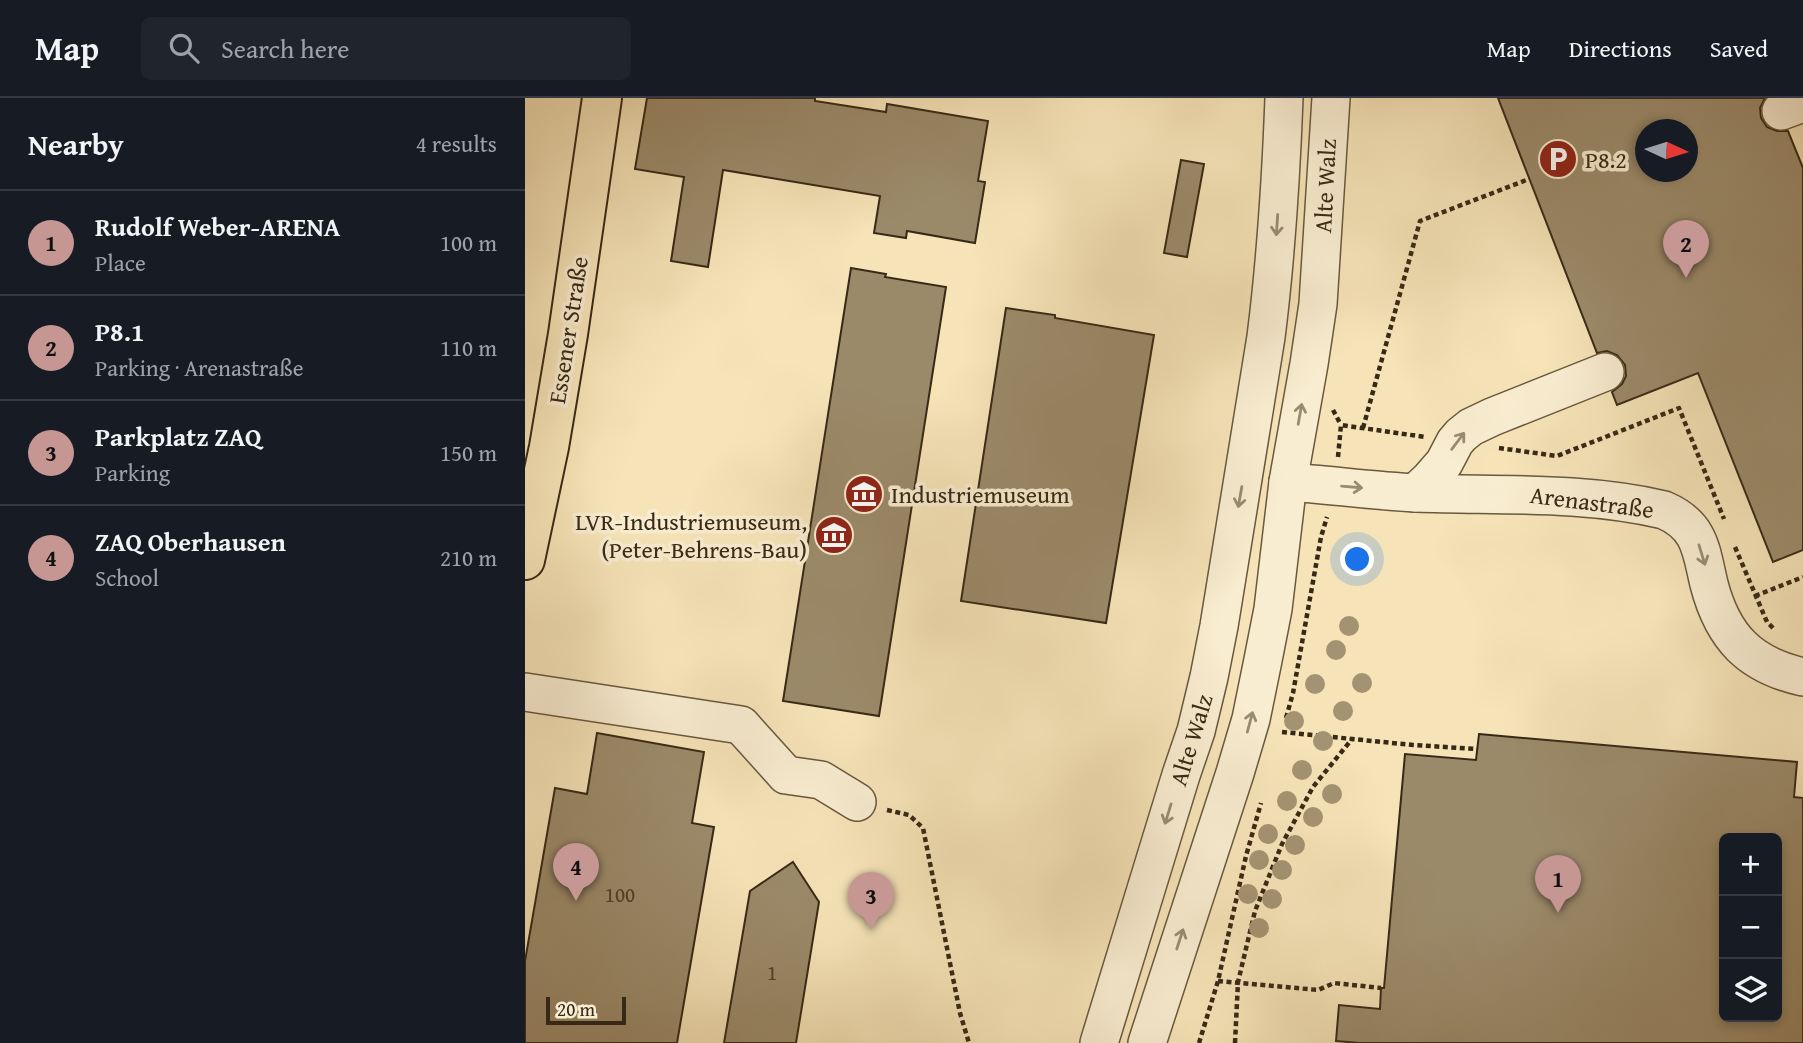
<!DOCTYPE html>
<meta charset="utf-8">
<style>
:root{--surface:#171b24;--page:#20242c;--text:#f1f3f6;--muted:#9ea1a6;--line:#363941;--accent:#c59692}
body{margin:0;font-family:"Gentium Book Plus",serif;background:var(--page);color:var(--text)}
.controls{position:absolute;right:21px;bottom:21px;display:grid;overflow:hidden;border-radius:10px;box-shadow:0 4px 10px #0003}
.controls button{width:63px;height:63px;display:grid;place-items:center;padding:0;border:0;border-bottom:2px solid var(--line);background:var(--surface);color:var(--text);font:35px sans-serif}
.compass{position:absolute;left:1110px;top:21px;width:63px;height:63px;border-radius:50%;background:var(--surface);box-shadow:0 4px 10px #0003;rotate:94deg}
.scale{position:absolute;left:21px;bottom:18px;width:80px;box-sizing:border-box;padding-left:7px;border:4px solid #382916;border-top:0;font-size:19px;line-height:24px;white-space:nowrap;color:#382916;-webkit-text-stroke:5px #f9edd1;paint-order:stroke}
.you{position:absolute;left:833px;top:462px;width:24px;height:24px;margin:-18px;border:5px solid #fff;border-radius:50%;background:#1a73e8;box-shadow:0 0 0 10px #1a73e833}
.badge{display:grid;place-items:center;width:46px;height:46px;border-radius:50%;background:var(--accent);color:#111;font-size:23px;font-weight:700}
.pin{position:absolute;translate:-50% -58px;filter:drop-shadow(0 2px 4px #0008)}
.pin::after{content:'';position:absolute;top:37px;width:24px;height:21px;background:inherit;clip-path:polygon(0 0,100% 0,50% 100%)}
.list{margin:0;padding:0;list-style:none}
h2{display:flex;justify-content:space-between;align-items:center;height:91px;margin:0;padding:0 28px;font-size:30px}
h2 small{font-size:23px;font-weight:400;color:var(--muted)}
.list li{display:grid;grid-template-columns:46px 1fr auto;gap:21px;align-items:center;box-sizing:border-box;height:105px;padding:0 28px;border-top:2px solid var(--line)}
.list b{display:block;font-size:26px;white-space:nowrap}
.list p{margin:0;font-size:23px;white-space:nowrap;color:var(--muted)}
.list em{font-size:23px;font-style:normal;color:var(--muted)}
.icon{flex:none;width:38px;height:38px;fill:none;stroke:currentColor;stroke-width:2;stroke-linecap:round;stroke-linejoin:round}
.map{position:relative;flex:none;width:1278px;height:945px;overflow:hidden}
header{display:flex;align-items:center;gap:42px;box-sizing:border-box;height:98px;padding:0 35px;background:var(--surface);border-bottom:2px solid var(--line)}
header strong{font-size:33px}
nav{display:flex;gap:38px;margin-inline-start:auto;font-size:24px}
.search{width:490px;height:63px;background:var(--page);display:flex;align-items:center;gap:18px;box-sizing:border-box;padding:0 24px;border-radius:10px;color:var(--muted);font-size:26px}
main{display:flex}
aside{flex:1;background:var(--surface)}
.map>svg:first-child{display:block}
</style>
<header>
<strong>Map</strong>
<div class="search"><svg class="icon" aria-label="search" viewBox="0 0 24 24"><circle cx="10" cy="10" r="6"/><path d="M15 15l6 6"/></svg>Search here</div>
<nav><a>Map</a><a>Directions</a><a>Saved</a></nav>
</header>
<main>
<aside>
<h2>Nearby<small>4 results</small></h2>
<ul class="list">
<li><span class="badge">1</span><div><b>Rudolf Weber-ARENA</b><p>Place</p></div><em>100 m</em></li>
<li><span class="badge">2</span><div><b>P8.1</b><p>Parking · Arenastraße</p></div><em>110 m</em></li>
<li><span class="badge">3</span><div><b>Parkplatz ZAQ</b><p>Parking</p></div><em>150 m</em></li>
<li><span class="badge">4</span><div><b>ZAQ Oberhausen</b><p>School</p></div><em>210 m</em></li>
</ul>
</aside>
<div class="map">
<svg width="1278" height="945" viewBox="0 0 1278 945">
<rect width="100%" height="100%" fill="#f6e4b8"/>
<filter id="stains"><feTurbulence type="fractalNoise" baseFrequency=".00286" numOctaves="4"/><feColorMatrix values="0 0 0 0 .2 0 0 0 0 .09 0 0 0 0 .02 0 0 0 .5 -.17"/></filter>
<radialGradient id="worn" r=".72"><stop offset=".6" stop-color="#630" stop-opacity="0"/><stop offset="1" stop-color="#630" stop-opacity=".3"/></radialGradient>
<g fill="#9b8a6a" stroke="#382916" stroke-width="2" fill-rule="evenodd">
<polygon points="122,0 290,0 290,3 361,14 362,6 463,23 453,83 460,84 450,145 382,133 381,140 349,135 355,98 198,72 183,169 146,163 159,79 110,71"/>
<path d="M973 0H1240L1235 10 1236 20 1242 29 1252 33H1263L1278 70V452L1248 464 1173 275 1092 307 1087 294 1097 286 1101 278 1100 267 1092 257 1082 253 1072 255ZM1121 32H1163V74H1121Z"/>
<polygon points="656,62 679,66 662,159 639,155"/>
<polygon points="326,170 361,176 360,179 421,189 354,618 258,603"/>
<polygon points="481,210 530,217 530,220 629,237 581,525 436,503"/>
<polygon points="72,635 179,654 167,725 189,729 152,945 0,945 0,863 30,690 62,696"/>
<path d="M954 636 1272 664 1269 699 1278 700V945H835L811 943 814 907 855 911 856 890H859L880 656 951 662ZM1199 740H1252V919H1199Z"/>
<polygon points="268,764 294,804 271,945 199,945 225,793"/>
</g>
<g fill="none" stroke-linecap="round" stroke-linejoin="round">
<defs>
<g id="minor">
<polyline points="1256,13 1278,5"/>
<path d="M763 384C806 387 849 393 892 395 975 398 1058 393 1139 412 1176 428 1176 453 1184 486 1198 540 1225 567 1278 579"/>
<polyline points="890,395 905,381 919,365 930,344 936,337 946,329 967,319 1080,274"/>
<polyline points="0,594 216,627 261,677 296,682 332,704"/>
<path d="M574 945 656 677 671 633 684 579 694 528 741 239C751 160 756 80 759 0"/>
<polyline points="622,945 710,675 726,621 738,562 748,511 763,384 784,266 793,206 806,0"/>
</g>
<polyline id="major" points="0,462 24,349 43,236 77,0"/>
</defs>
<use href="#minor" stroke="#68583e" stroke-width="40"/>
<use href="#major" stroke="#382916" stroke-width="42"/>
<g stroke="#382916" stroke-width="4.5" stroke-dasharray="5 3.5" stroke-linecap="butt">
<polyline points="808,312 816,327"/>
<polyline points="838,330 895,123 1004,81"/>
<polyline points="974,350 1032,358 1154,310 1199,421"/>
<polyline points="813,359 816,327 900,339"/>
<polyline points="1210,449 1242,524 1250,532"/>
<polyline points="1230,498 1278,479"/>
<polyline points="761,620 768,595 796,439 802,419"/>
<polyline points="757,634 888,647 952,651"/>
<polyline points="362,712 384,717 398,730 435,915 444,945"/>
<polyline points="693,883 793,892 809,885 856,890"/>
<polyline points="674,945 693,883 721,758 736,705"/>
<polyline points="710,945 713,884 730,813 757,746 788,689 827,641"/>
</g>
<use href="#minor" stroke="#f9edd1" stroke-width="37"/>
<use href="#major" stroke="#f6e4b8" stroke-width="38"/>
</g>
<g fill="#a49372">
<circle cx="824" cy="528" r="10"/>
<circle cx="811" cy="552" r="10"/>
<circle cx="837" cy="585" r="10"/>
<circle cx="790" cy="586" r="10"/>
<circle cx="818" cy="613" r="10"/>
<circle cx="769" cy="623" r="10"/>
<circle cx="798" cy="643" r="10"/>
<circle cx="777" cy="672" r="10"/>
<circle cx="807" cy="696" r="10"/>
<circle cx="762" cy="703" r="10"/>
<circle cx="788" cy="719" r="10"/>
<circle cx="743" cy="736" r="10"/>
<circle cx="770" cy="747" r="10"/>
<circle cx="734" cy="762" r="10"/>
<circle cx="757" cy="772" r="10"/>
<circle cx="723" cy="796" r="10"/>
<circle cx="747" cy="801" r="10"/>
<circle cx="734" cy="830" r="10"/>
</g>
<defs><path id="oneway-shaft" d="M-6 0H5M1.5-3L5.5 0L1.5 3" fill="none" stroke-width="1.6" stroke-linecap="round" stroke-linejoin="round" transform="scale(1.75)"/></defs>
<g stroke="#988b74">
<use href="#oneway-shaft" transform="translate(752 127) rotate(94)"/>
<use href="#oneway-shaft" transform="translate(775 316) rotate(-80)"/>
<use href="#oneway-shaft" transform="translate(933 343) rotate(-53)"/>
<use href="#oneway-shaft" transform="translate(827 389) rotate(5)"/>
<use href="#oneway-shaft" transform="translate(715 399) rotate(100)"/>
<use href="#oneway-shaft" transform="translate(1177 457) rotate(73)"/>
<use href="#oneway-shaft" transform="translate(725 624) rotate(-75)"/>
<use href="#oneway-shaft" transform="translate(643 716) rotate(107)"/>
<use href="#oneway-shaft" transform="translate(655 841) rotate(-72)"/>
</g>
<defs>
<symbol id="parking-disc" viewBox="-11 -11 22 22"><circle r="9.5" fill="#8f2418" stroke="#f9edd1"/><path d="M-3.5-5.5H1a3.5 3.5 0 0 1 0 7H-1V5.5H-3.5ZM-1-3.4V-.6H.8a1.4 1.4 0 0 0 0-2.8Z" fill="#fff"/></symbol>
<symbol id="museum-disc" viewBox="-11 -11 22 22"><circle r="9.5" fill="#8f2418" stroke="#f9edd1"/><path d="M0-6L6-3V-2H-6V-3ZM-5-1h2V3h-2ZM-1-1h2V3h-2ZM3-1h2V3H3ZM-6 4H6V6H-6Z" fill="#fff"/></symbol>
</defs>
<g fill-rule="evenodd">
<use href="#parking-disc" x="1011" y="39" width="44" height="44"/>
<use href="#museum-disc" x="317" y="374" width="44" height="44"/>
<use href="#museum-disc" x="287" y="415" width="44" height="44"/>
</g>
<g text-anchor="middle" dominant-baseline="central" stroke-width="7" stroke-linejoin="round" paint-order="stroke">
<g font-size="21" fill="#51412b">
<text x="95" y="796">100</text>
<text x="247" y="874">1</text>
</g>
<g font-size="24" fill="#382916" stroke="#f9edd1" text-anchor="start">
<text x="1060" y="61">P8.2</text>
<text x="366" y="396">Industriemuseum</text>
<text x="282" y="423" text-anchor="end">LVR-Industriemuseum,<tspan x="282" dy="28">(Peter-Behrens-Bau)</tspan></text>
</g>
<g font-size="24" fill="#382916" stroke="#f9edd1">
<text transform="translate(800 88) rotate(-87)">Alte Walz</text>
<text transform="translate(43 232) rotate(-81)">Essener Straße</text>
<text transform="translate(1067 404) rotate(7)">Arenastraße</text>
<text transform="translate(666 642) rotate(-73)">Alte Walz</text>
</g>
</g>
<rect width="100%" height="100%" filter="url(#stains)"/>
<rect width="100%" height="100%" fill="url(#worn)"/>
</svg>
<div class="controls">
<button>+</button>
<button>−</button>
<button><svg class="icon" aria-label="layers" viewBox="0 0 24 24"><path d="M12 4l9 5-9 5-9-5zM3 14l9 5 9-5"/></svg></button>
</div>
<svg class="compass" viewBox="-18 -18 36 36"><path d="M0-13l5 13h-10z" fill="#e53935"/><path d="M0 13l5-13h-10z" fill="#9ea1a6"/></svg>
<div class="scale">20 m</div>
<div class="you"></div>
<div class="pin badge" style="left:1033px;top:815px">1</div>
<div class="pin badge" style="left:1161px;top:180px">2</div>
<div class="pin badge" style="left:346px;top:832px">3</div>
<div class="pin badge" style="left:51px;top:803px">4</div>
</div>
</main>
